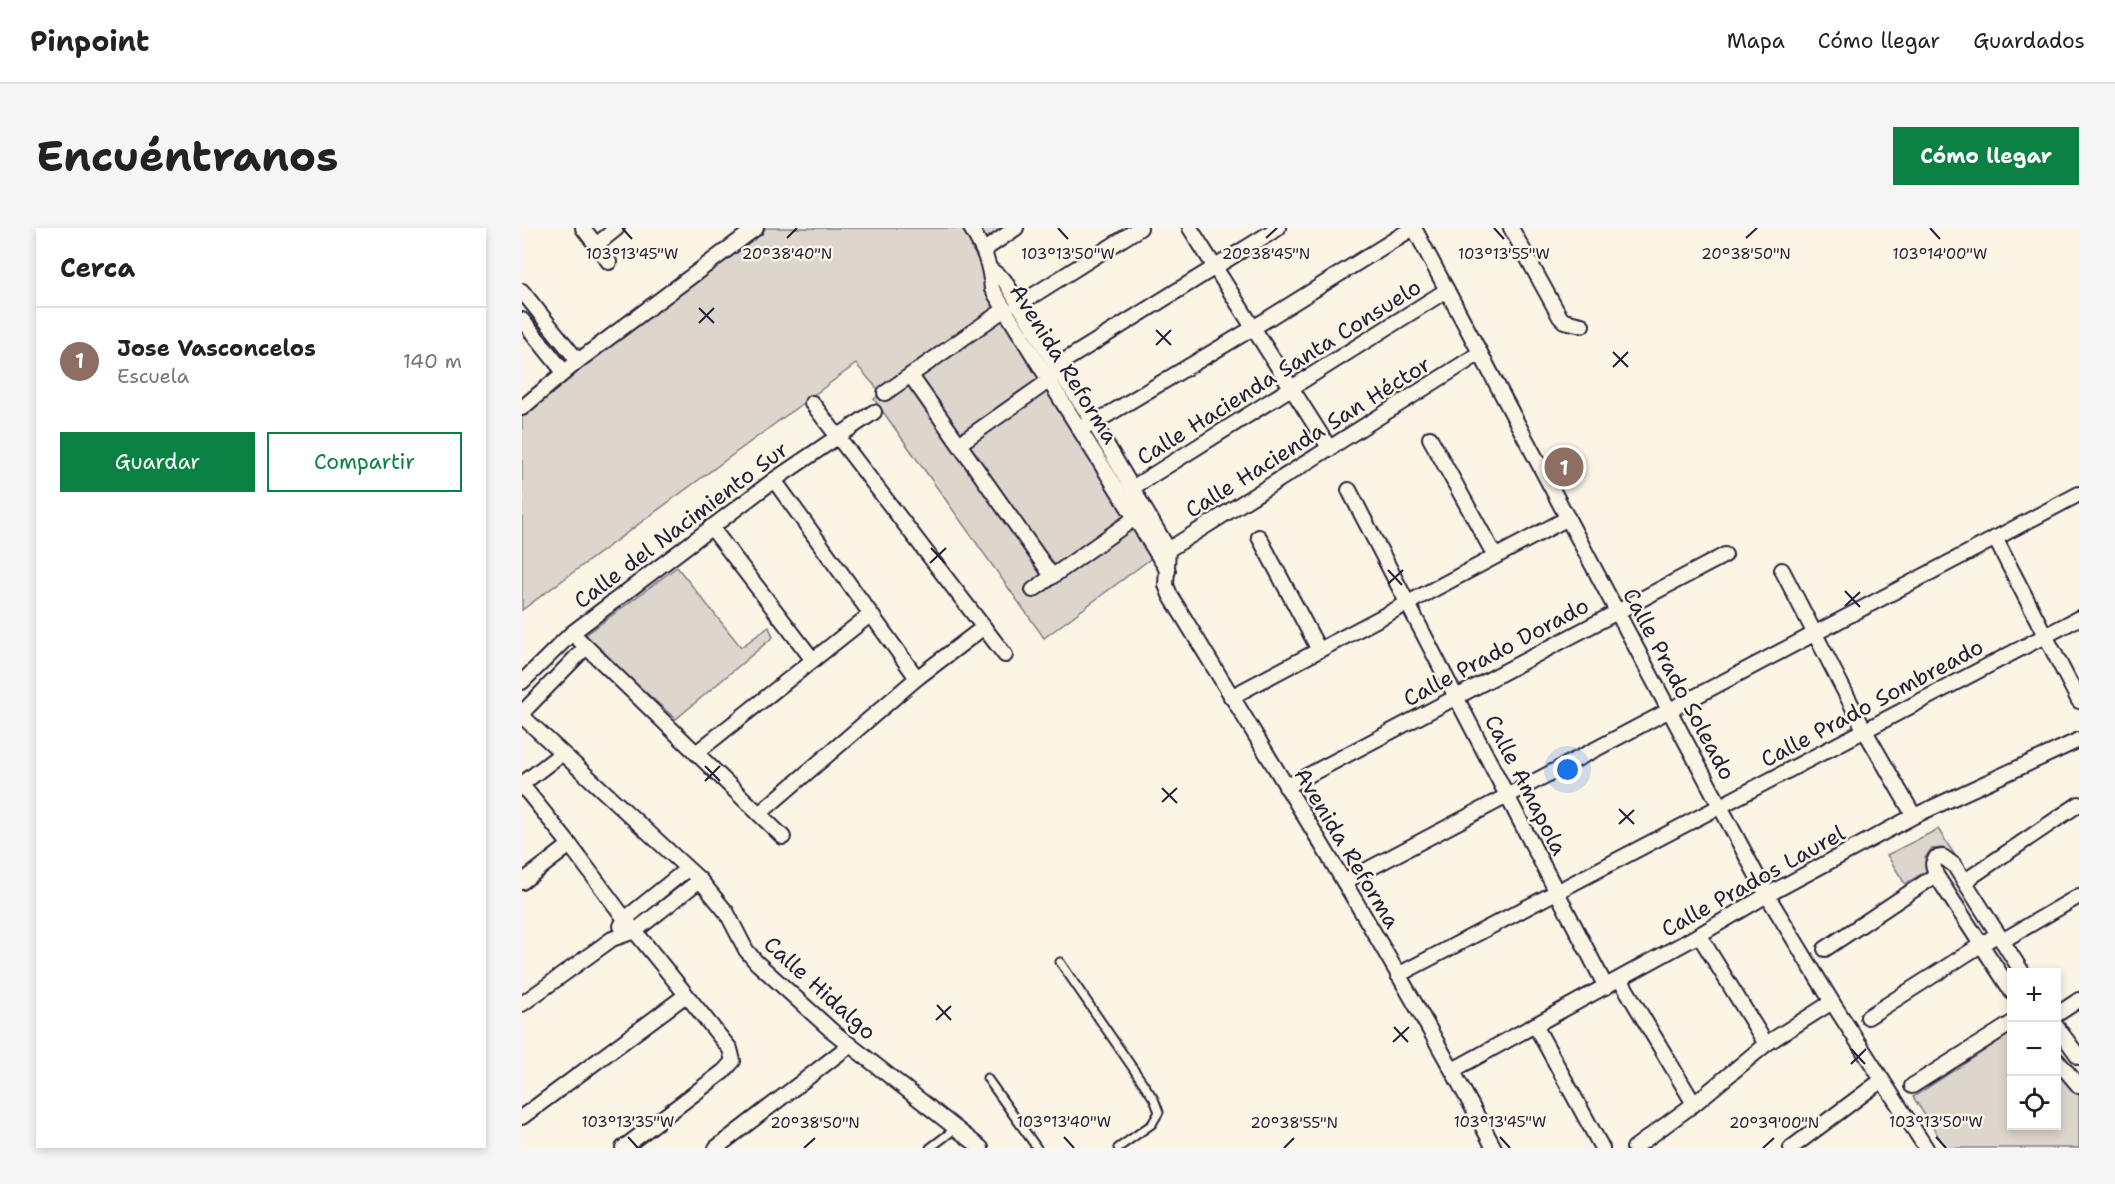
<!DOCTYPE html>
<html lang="es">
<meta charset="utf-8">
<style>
:root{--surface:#fff;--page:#f6f6f6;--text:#222;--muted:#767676;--line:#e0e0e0;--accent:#0b8043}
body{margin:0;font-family:"Shantell Sans",sans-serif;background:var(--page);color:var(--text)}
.controls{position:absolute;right:18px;bottom:18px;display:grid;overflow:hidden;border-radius:0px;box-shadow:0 3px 9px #0003}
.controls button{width:54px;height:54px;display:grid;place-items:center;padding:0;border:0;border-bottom:2px solid var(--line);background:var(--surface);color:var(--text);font:30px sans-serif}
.you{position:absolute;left:1046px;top:542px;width:21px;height:21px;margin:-15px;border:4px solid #fff;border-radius:50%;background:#1a73e8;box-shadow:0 0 0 9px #1a73e833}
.badge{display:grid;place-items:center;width:39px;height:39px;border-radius:50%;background:var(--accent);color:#fff;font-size:20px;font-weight:700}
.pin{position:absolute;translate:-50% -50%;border:3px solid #fff;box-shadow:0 2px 6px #0006}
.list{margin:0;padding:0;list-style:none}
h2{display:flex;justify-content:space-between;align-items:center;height:78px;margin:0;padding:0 24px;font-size:26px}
h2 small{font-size:20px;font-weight:400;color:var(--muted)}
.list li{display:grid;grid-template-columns:39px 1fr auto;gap:18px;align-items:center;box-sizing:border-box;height:108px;padding:0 24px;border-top:2px solid var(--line)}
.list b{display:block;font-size:22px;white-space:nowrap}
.list p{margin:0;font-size:20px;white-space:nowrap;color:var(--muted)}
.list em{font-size:20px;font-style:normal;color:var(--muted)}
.actions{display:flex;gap:12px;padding:18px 24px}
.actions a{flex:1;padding:14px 0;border:2px solid var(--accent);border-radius:0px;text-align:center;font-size:21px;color:var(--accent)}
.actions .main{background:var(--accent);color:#fff}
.icon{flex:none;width:33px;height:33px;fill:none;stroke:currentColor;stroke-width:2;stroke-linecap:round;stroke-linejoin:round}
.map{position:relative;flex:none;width:1557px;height:920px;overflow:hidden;border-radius:0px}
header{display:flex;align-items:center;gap:36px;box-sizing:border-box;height:84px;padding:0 30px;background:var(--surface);border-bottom:2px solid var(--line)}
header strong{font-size:28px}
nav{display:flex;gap:33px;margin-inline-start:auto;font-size:21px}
.intro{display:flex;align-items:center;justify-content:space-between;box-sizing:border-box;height:144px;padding:0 36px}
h1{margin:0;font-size:42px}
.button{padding:15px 27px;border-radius:0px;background:var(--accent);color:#fff;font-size:21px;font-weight:700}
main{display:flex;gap:36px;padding:0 36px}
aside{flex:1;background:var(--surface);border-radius:0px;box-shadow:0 3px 9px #0003}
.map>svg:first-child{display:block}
</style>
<header>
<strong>Pinpoint</strong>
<nav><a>Mapa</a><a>Cómo llegar</a><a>Guardados</a></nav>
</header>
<div class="intro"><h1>Encuéntranos</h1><a class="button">Cómo llegar</a></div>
<main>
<aside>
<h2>Cerca<small></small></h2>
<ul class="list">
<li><span class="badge" style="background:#8d6e63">1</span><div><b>Jose Vasconcelos</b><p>Escuela</p></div><em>140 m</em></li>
</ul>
<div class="actions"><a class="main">Guardar</a><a>Compartir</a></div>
</aside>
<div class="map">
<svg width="1557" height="920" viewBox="0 0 1557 920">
<rect width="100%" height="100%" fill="#fcf5e5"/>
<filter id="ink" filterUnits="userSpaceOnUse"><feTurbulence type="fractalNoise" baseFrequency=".0167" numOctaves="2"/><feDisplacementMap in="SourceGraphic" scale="12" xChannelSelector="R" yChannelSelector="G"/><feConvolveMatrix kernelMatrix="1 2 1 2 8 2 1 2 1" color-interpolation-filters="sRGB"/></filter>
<g filter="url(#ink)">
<g fill="#dcd6cc" stroke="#7f7c84" stroke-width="1.5">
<polygon points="232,0 494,0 462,22 457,13 449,20 639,323 522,410 352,171 359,165 334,136 0,382 0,179"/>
<polygon points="155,339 219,419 247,399 251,409 154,491 61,409"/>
<polygon points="1416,601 1434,629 1421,620 1409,621 1403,630 1405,643 1383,656 1365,627"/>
<polygon points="1489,805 1490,898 1534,898 1535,841 1557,866 1557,920 1424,920 1391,869"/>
</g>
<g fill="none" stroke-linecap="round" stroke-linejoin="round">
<defs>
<g id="lane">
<polyline points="538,734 632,871 637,884 630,896 596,920"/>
<polyline points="465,850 515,920"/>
<polyline points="408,920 433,901"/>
</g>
<g id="street">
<polyline points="61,0 87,34"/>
<path d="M449 0C462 22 468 35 470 61L646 343"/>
<polyline points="668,0 808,221"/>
<polyline points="892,0 1245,667 1310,774 1404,920"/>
<polyline points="989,0 1038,89 1042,93 1060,97"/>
<polyline points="74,17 95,0"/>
<polyline points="462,22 494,0"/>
<path d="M468 41 482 52 534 138 572 195 646 321 644 357 648 367C759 550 873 731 972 920"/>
<polyline points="0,63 56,133"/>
<polyline points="496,77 618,0"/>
<polyline points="0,92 42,144"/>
<polyline points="534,138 756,0"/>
<polyline points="389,148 530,348"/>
<polyline points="363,165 483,81"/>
<polyline points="290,175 483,427"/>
<polyline points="0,180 56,133 234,0"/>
<polyline points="564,198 572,195 731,100 891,0"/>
<polyline points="908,210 973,328"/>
<polyline points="437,216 528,152"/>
<polyline points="252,252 395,450"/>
<polyline points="610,260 925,62"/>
<polyline points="827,262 1084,759"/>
<polyline points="189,299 291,432"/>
<polyline points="737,309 797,422"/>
<polyline points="1473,310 1557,473"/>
<polyline points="641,325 958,125"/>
<polyline points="1260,342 1343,503 1392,588"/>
<polyline points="511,362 620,285"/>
<polyline points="50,405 261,609"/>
<polyline points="0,454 50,405 252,252 352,184"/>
<polyline points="709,469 1046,290"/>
<polyline points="0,485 64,419"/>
<polyline points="0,488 178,652 205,685 224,722 234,734 309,802 459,920"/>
<polyline points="174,525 349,386"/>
<polyline points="0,556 39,526"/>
<polyline points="0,557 48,617 103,691 208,821 211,833 202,843 101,920"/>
<polyline points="764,559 1203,327"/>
<polyline points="237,586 395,450 462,399"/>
<polyline points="1443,653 1557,576"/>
<polyline points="0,654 48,617"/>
<polyline points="822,654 1557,266"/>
<polyline points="99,698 103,691 165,641"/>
<polyline points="1177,707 1244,816"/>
<polyline points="1480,713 1557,668"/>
<polyline points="1303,721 1414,647"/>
<polyline points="876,747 1557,390"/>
<polyline points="1098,751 1172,876"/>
<polyline points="1490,764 1414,647 1411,636 1414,630 1421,629 1432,637 1500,744"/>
<polyline points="0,776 90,711 113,703 178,652"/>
<polyline points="1534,787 1557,772"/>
<polyline points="1346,789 1476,706"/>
<polyline points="1013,797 1080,920"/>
<polyline points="1534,798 1557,829"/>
<polyline points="1534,831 1557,858"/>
<polyline points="931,842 1177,707 1245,667 1392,588 1557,512"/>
<polyline points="1390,858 1490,795"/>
<polyline points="0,889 164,767"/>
<polyline points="194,920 328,817"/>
<polyline points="1112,920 1172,876 1244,816 1310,774"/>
<polyline points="1269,920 1360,852"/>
</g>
</defs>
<use href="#lane" stroke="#22223b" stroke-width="11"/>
<use href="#street" stroke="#22223b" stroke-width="18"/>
<use href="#lane" stroke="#fcf5e5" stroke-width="7"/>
<use href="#street" stroke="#fcf5e5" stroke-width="14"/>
</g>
</g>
<path fill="none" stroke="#22223b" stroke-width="2" d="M100 0 110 11M536 0 546 11M972 0 982 11M1408 0 1418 11M265 10 275 0M744 10 755 0M1224 10 1235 0M177 80 192 95M177 95 192 80M634 102 649 117M634 117 649 102M1091 124 1106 139M1091 139 1106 124M409 320 423 335M408 335 424 320M866 342 880 357M866 356 881 342M1323 363 1338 379M1323 378 1338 364M183 538 198 553M183 553 198 538M640 560 655 575M640 574 655 560M1097 581 1112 596M1097 596 1112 582M415 777 429 792M414 792 429 778M872 799 886 814M871 814 887 799M1329 821 1343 836M1329 836 1344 821M106 909 116 920M542 909 552 920M978 909 988 920M1414 909 1424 920M282 920 293 910M762 920 772 910M1241 920 1252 910"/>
<g text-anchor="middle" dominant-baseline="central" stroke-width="5" stroke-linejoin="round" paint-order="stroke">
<g font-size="22" fill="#22223b" stroke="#fcf5e5">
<text transform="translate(542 136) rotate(58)">Avenida Reforma</text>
<text transform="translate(757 144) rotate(-32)">Calle Hacienda Santa Consuelo</text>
<text transform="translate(786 209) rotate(-32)">Calle Hacienda San Héctor</text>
<text transform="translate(159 297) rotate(-37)">Calle del Nacimiento Sur</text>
<text transform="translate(974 424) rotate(-28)">Calle Prado Dorado</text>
<text transform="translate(1157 456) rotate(62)">Calle Prado Soleado</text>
<text transform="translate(1350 475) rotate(-28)">Calle Prado Sombreado</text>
<text transform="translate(1004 557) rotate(63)">Calle Amapola</text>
<text transform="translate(825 620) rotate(59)">Avenida Reforma</text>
<text transform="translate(1231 653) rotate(-29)">Calle Prados Laurel</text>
<text transform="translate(298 760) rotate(42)">Calle Hidalgo</text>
</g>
</g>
<g font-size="15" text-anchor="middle" fill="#22223b" stroke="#fcf5e5" stroke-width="5" stroke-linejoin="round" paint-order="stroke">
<text x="265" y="31">20°38'40"N</text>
<text x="744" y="31">20°38'45"N</text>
<text x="1224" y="31">20°38'50"N</text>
<text x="110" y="31">103°13'45"W</text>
<text x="546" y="31">103°13'50"W</text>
<text x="982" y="31">103°13'55"W</text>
<text x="1418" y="31">103°14'00"W</text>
<text x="106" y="899">103°13'35"W</text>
<text x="542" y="899">103°13'40"W</text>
<text x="978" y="899">103°13'45"W</text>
<text x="1414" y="899">103°13'50"W</text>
<text x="293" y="900">20°38'50"N</text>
<text x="772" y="900">20°38'55"N</text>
<text x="1252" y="900">20°39'00"N</text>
</g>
</svg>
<div class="controls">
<button>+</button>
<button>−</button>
<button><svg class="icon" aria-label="locate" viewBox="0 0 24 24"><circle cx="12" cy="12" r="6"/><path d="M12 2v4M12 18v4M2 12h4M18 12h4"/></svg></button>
</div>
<div class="you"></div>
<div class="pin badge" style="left:1042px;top:239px;background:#8d6e63">1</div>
</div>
</main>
